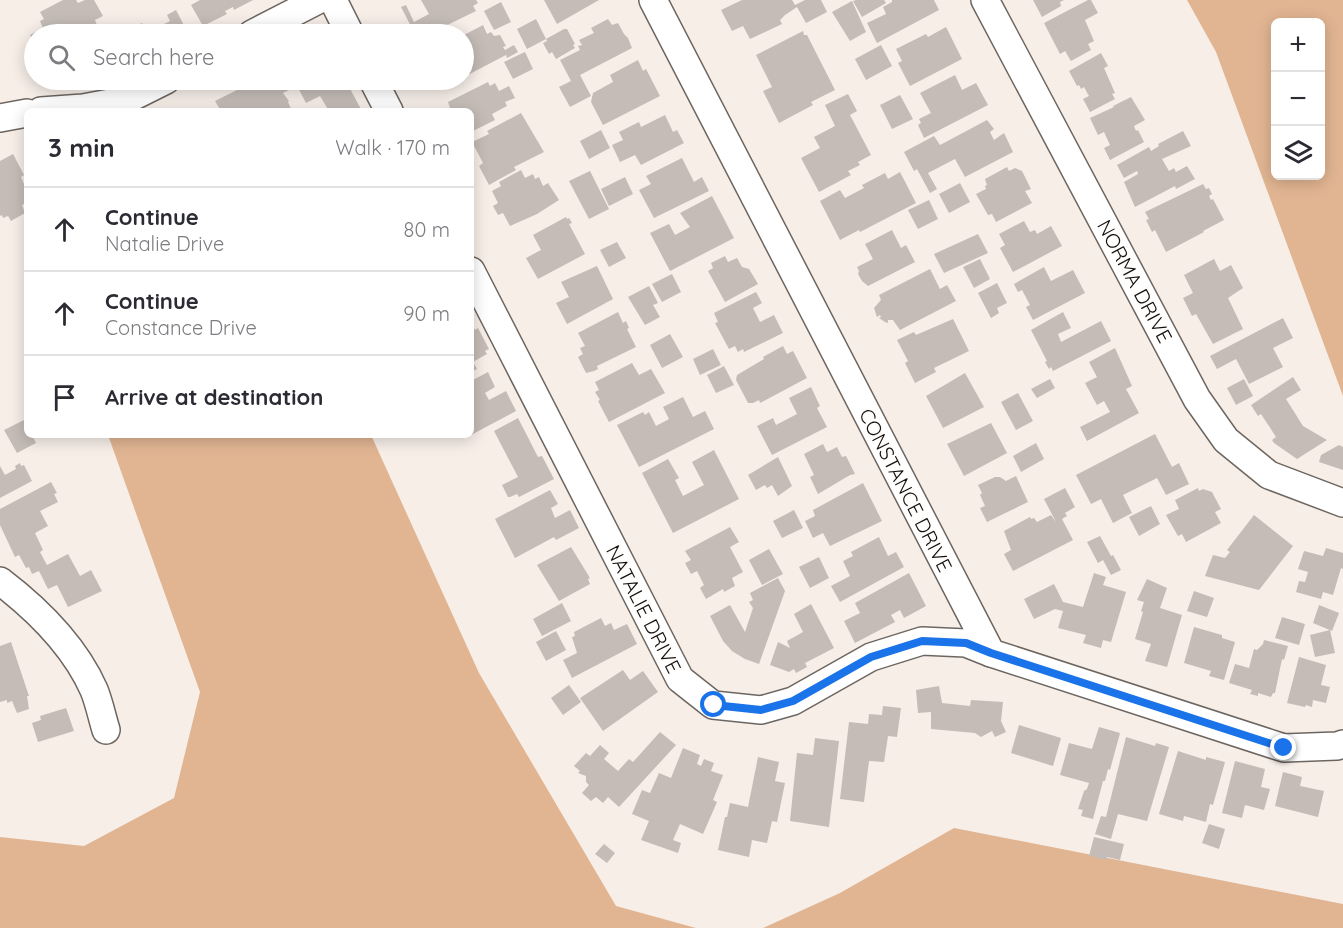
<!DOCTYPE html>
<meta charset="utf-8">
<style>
:root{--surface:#fff;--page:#f2f2f3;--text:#2b2b33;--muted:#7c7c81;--line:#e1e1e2}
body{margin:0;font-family:Quicksand,sans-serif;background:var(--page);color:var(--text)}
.controls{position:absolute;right:18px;top:18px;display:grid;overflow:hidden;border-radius:9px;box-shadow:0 3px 15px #0003}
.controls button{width:54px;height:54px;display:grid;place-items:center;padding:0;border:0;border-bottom:2px solid var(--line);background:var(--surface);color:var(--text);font:30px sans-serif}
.stop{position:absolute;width:18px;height:18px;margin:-14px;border:4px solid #1a73e8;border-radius:50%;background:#fff}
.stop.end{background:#1a73e8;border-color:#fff;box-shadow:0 2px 6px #0008}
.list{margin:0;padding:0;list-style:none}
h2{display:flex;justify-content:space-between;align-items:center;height:78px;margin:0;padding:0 24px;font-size:26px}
h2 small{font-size:20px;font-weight:400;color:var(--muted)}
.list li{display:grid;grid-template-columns:39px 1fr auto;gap:18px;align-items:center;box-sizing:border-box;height:84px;padding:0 24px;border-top:2px solid var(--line)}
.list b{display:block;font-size:22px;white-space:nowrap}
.list p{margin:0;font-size:20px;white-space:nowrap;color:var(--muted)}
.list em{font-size:20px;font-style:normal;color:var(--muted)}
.icon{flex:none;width:33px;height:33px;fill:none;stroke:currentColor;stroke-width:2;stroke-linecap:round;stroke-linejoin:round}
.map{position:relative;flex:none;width:1343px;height:928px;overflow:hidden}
.search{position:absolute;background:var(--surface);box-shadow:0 3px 15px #0003;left:24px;top:24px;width:450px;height:66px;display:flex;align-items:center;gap:15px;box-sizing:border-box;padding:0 21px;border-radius:33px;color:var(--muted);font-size:22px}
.panel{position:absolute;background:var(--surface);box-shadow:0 3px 15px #0003;left:24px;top:108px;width:450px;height:330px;border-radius:9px}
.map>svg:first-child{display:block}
</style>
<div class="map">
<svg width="1343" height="928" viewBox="0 0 1343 928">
<rect width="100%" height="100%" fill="#f7eee8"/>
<g fill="#e1b592" fill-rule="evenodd">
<path d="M1187 0H1343V396L1216 52ZM1276 22H1320V176H1276Z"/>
<polygon points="108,435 371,435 479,673 616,906 696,928 0,928 0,837 84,846 174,798 200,692"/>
<polygon points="954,828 1343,904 1343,928 763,928 840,893"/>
</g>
<g fill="#c5bcb7">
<polygon points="63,0 76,0 78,3 85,0 94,0 103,16 95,20 97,25 90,29 88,26 73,34 34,34 34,43 30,35 43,28 40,21 44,19 40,12"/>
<polygon points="200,0 253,0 234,10 233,7 225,11 227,14 203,26 191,5"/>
<polygon points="421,0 476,0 478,3 473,6 476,11 429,34 415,34 401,7 406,5 414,22 429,14"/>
<polygon points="544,0 599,0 557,24"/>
<polygon points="742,0 792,0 795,5 805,0 821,0 827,12 806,23 797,7 785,15 780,20 782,24 750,39 743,26 732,31 721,10"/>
<polygon points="856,0 884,0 886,3 862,17 853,1"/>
<polygon points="892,0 934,0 939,10 877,43 867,23 886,14 883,7 892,2"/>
<polygon points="1033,0 1064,0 1060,2 1061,6 1042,17"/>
<polygon points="1088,0 1091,0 1098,13 1085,20 1094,41 1088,44 1091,50 1071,61 1065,51 1060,54 1044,23"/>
<polygon points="852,1 866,32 850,41 832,12"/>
<polygon points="501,2 511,22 494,30 484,11"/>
<polygon points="176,10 188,33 152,34 150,31 170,21 167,15"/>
<polygon points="536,19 546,39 527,49 517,29"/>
<polygon points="608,19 612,25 618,23 624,34 628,38 632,48 580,75 591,96 570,107 559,87 571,81 560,60 580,50 578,46 582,45 579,40 594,33 591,28"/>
<polygon points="142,23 148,34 127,34 125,32"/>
<polygon points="116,24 122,34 95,34"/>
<polygon points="483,25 487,34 491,32 494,36 500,35 506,46 503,47 505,50 514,45 518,52 507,58 506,55 464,77 464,35"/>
<polygon points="946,27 962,59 910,86 898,63 902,61 896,49 926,34 928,37"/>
<polygon points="564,29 567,29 575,44 573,45 575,48 556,59 552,52 549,54 543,43 547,41 546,39"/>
<polygon points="803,31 804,35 807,35 835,90 811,102 813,105 779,123 763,91 772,87 756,55"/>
<polygon points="881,45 892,66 866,80 855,59"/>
<polygon points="525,52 533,69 513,79 504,62"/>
<polygon points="1101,53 1108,66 1104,68 1115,93 1112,94 1115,99 1090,112 1083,99 1089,96 1084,87 1081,89 1079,85 1077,86 1069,71"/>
<polygon points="638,60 643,71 646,69 660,96 603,125 591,102 593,93 613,82 610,75"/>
<polygon points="955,75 962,90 976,83 988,105 924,138 918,125 921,123 919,119 931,113 920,93"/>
<polygon points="257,80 286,80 291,89 283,93 289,101 288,102 292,111 221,111 215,101"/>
<polygon points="294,80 340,80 343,87 348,85 362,111 329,111 320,96 306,103"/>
<polygon points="438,80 459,80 443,88"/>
<polygon points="488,82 490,86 495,83 499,91 509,86 515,98 505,102 507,106 492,114 495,120 471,132 471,111 451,111 448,102"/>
<polygon points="848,94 857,111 850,115 871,155 858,162 860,165 848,171 851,175 819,192 801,158 820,148 814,137 835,126 825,105"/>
<polygon points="900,95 913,119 892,129 880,105"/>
<polygon points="1131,97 1145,120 1134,126 1136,131 1138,130 1144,142 1110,160 1104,148 1110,145 1104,132 1098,135 1090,118 1114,107 1113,106"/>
<polygon points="521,113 544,152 514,167 516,170 489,185 479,166 483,163 472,142 489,134 487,131"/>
<polygon points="665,115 673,132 677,130 684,143 641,165 635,155 620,162 612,145 623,140 619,132 639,122 641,127"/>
<polygon points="987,120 994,129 990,132 994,140 1004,133 1013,152 965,177 955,159 928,173 937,189 930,193 917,169 914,171 904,152 934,136 940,145"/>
<polygon points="601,130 610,148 589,159 580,141"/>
<polygon points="1183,131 1191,146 1162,159 1169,171 1174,168 1176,172 1187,166 1195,179 1176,189 1175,186 1135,207 1124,182 1138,174 1137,171 1124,178 1117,165 1149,147 1151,151 1159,146 1158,144"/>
<polygon points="13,154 24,175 21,177 27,191 27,202 22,205 25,213 11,221 8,216 3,218 2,215 0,216 0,161"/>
<polygon points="682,158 694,182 702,177 709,191 654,218 639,190 651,184 646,176"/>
<polygon points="1007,167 1009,171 1015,168 1022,171 1031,189 1025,191 1032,203 996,222 992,214 988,215 976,194 986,189 985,186 987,185 985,179"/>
<polygon points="521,170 525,178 533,174 535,179 539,177 543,186 548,183 559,200 537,214 510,226 503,213 498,215 493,206 498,203 492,191 501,186 499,182"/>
<polygon points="590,171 609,209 589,219 569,181"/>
<polygon points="900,172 916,203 860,232 859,230 840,240 820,201 840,190 845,198 864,188 862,185 885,173 888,179"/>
<polygon points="625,177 633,194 609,206 601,189"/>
<polygon points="960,183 970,202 949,213 939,194"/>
<polygon points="1203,184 1206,189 1209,188 1212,194 1209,196 1211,200 1213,199 1224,220 1203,231 1204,232 1166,252 1155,230 1152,232 1146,220 1149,219 1145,212"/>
<polygon points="712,196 734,238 670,271 650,233 669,224 675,235 690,227 680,213"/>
<polygon points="929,200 938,219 918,229 908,210"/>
<polygon points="566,217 567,219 569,218 572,223 569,224 585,254 538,279 526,258 541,250 533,235"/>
<polygon points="1024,221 1030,232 1035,230 1037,234 1051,226 1062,246 1013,272 1000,248 1005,245 999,234"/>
<polygon points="892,230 901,248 906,245 915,262 868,286 862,281 858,274 859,271 857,267 873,259 865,244"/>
<polygon points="978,234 988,253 944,273 934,254"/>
<polygon points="617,242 626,258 609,267 600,250"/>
<polygon points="725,256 728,262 737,258 742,267 749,269 758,284 725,302 708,271 713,268 711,263"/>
<polygon points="980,259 990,279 974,288 963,267"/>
<polygon points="1214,259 1220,271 1231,265 1243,288 1228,298 1243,329 1213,344 1196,314 1192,316 1183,298 1193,293 1184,275"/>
<polygon points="597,266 613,299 567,324 556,303 569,297 561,282"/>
<polygon points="1044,267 1051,281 1073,270 1085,293 1033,320 1026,307 1030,305 1022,290 1018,292 1014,284"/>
<polygon points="930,269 940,289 947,285 956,301 900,330 893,320 888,320 888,323 885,322 879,318 881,317 880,315 877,317 874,308 881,300 879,295"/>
<polygon points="672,274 681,292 662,302 652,284"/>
<polygon points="997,283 1007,303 997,308 999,313 991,318 978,293"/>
<polygon points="649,286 658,303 653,305 660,317 645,325 628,297"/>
<polygon points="756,292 762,303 753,308 760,322 774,315 783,333 744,352 743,349 738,352 735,346 729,349 715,323 718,322 714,313"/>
<polygon points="618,312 623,323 626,321 629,328 627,329 636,347 597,366 598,369 594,371 586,373 578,357 583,354 580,348 585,346 578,333"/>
<polygon points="1063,312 1071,328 1058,334 1061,342 1101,321 1111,341 1053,371 1051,367 1049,369 1045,362 1047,361 1031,330"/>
<polygon points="1283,318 1293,338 1273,348 1283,367 1249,384 1236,359 1217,369 1210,356"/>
<polygon points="953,319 969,351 934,368 936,372 915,383 905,363 908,361 897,340 914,332 916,335"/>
<polygon points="473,326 475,330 478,328 489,349 485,351 487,354 473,362 477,369 471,372 471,327"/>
<polygon points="670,334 683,357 662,368 650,345"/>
<polygon points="783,346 787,354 793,351 807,378 760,403 759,400 753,403 748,403 736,380 737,375 764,359 763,357"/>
<polygon points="1115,348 1132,386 1126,389 1139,413 1087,441 1080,427 1110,412 1104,401 1097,405 1085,383 1097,377 1089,362"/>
<polygon points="713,349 721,365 700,375 693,359"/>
<polygon points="632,363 639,375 651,369 665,393 609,422 598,401 600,400 595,392 599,390 595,382"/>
<polygon points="724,366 734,385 716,393 707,375"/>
<polygon points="488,372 495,387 485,393 489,400 506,391 516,411 471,435 471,381"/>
<polygon points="965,373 984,407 943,428 926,396"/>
<polygon points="1293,377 1301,390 1286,399 1303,426 1327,440 1297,459 1274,443 1272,440 1276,437 1261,414 1258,416 1251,405"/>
<polygon points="1050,379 1055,388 1037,398 1031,389"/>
<polygon points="1244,379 1253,396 1236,405 1227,388"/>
<polygon points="811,387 820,406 817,408 827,427 772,455 757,426 773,418 776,425 797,414 789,398"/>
<polygon points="1018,393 1033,421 1016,430 1001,402"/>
<polygon points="683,397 693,417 705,411 714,429 639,467 617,425 643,412 645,415 649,412 656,426 669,419 663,407"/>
<polygon points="518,418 538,457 542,456 554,479 519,497 517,494 510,497 508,497 502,485 518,477 494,431"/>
<polygon points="24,420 27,426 27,435 32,435 36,443 17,453 4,430"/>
<polygon points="991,423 1007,453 964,476 947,444"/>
<polygon points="1155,434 1172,467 1179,463 1189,484 1166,495 1157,478 1123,495 1132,513 1113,523 1101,499 1091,504 1076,475"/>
<polygon points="1036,443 1044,459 1021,472 1013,456"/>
<polygon points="823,444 827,452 837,447 842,457 846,456 855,474 850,475 818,494 810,477 814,475 804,454"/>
<polygon points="1339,445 1343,447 1343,470 1319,462 1321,455"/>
<polygon points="714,450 739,499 673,533 642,473 668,459 679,478 675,480 683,496 704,485 692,462"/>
<polygon points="778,457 792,486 778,496 772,485 767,488 765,485 756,490 748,475"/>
<polygon points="20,463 21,466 24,465 32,481 0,498 0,466 5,475 16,469 15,466"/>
<polygon points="1016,476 1028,502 987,522 980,508 985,506 980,495 982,493 978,485 995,477 1000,477 1006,481"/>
<polygon points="51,482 57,493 54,494 58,502 40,511 48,526 35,533 43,550 40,552 47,565 68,554 80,576 91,570 102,591 68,607 57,585 48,589 39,571 32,574 29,567 26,568 19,555 15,557 0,525 0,509"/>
<polygon points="863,483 882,521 830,546 823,533 813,538 805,521 815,516 813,510"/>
<polygon points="1065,488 1075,507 1065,513 1067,516 1062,519 1073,540 1013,571 1004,554 1011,550 1004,531 1030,517 1031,519 1034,518 1037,522 1051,515 1056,522 1044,499"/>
<polygon points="1198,488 1199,491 1203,489 1212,492 1221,509 1215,512 1221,523 1186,542 1182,534 1178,536 1166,515 1179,509 1175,500"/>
<polygon points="550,490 558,504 551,508 555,518 570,510 579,528 556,540 554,537 515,558 495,519"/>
<polygon points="1151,506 1160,524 1139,536 1129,517"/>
<polygon points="794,510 803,528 782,538 773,521"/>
<polygon points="1254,515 1293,546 1259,590 1205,576 1213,555 1225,558 1230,552 1227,550"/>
<polygon points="730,527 739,542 730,547 743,572 732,578 735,586 724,592 723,589 706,599 700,588 704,585 697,571 691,574 685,563 691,560 685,551"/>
<polygon points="1100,536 1111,556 1113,555 1121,570 1111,575 1103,560 1098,563 1087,542"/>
<polygon points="879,537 888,556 896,552 904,567 840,602 831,586 850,576 843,561 853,556 851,552"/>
<polygon points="571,547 590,578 588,579 590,584 559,601 537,565"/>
<polygon points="1326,548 1343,553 1343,569 1341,568 1333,595 1323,592 1321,599 1296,592 1299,581 1305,582 1308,572 1298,569 1304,551 1323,556"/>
<polygon points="769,549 783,574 762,585 749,560"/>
<polygon points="819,557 829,578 810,588 799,567"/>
<polygon points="909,573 926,606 904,618 900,610 891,615 895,622 855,643 844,621 860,613 855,603"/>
<polygon points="1094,573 1106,577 1103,585 1126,592 1111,642 1103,640 1101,648 1083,643 1086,635 1058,628 1063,611 1055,609 1034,619 1024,599 1054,584 1063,602 1083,607"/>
<polygon points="778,578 785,591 759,664 745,659 732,651 723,641 710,616 730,605 745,632 753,608 749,602 753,600 750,593"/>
<polygon points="1147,579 1167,588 1160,608 1182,615 1167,667 1145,661 1151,644 1135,639 1143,612 1141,611 1144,602 1137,600"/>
<polygon points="1194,591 1214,598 1207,617 1187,611"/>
<polygon points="562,603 571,621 542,636 533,619"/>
<polygon points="811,604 834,648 805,663 807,667 796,673 794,669 789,672 770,665 778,642 790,648 787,641 803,632 794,614"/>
<polygon points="1319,605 1339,613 1332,631 1313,623"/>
<polygon points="1282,617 1305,624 1299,645 1275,638"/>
<polygon points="601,618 605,626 611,623 614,630 627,624 637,644 572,678 563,660 577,653 572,637 575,636 574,632"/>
<polygon points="1194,627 1222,635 1222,638 1235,642 1224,680 1209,676 1211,671 1184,663"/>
<polygon points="1330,630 1335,653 1315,657 1310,635"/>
<polygon points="556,631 566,650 546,661 536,642"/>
<polygon points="1264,640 1288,646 1284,660 1282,659 1275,693 1273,693 1271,697 1258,693 1258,696 1250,694 1252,690 1229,683 1235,664 1249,668 1254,649 1257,650 1263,644"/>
<polygon points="11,642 29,696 27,696 29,709 17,713 12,701 7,703 7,700 0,702 0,646"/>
<polygon points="1299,657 1326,665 1321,685 1330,687 1326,703 1313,700 1312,707 1306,705 1305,707 1287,703"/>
<polygon points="623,670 630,680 643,671 658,692 603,731 580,698"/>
<polygon points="569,685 581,702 563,715 551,698"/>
<polygon points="939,686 942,703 970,706 971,700 1003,702 1001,721 1006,732 995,737 992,731 981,737 975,733 931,729 931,712 918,713 916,690"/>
<polygon points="883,706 901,708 897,737 888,736 884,762 869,761 864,802 840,799 849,722 868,724 869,714 882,715"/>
<polygon points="66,708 74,731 38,742 32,723 41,720 40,716"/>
<polygon points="1019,725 1061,738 1053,766 1011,753"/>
<polygon points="1099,727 1120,733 1110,770 1108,769 1105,781 1103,781 1093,819 1081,816 1083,810 1078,809 1084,791 1087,789 1089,783 1060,775 1069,743 1092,749"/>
<polygon points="660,732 676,745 619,807 608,797 603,803 596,797 591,801 582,793 589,785 586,782 586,776 578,773 580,771 574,766 586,753 590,756 600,745 609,753 604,759 618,771 629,759 633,762"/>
<polygon points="1126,737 1155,746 1156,743 1169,747 1147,821 1118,814 1111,839 1095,834 1101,816 1106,817"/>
<polygon points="815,738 839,741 829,827 790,821 797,753 813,755"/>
<polygon points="683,748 700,755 697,764 701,766 704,759 714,763 711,771 723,775 713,800 717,802 703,834 680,824 673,840 681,843 678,853 641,840 649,821 632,814 642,790 650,793 659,773 671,778"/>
<polygon points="1178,751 1206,760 1206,757 1225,762 1213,805 1210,804 1206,822 1184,816 1183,821 1159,814"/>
<polygon points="758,757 779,762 775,781 785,783 777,822 772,821 767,843 752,840 749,857 718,850 725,817 727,817 730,803 748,807"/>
<polygon points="1235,761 1265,769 1261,787 1270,789 1264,810 1245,805 1242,818 1222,813"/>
<polygon points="1283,772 1302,777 1300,786 1324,791 1318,817 1275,806"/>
<polygon points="1209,824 1225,829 1219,849 1202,843"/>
<polygon points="1094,837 1124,844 1120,860 1107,857 1106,860 1089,856"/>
<polygon points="604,844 615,853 607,863 595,854"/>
</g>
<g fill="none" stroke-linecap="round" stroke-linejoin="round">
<defs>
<g id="street">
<polyline points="333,0 350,34"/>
<polyline points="653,0 991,653 1284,748 1337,746 1343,744"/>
<polyline points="985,0 1197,399 1226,440 1269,475 1343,503"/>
<polyline points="252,34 318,0"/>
<polyline points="373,80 389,111"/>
<polyline points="41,111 83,108 126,100 166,80"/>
<polyline points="0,118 27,113"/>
<polyline points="471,271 680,679 713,705 761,710 793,701 871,657 922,641 966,643 991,653"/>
<path d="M0 581C38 610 74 645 94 690 99 702 102 717 106 730"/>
</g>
</defs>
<use href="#street" stroke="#6d6660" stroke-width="30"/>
<use href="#street" stroke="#fff" stroke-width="27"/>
</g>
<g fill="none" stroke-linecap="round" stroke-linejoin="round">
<polyline stroke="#1a73e8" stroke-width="8" points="714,705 761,710 793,701 871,657 922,641 966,643 991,653 1284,748"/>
</g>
<g text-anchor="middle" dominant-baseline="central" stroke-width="4.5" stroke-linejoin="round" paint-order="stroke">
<g font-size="20" fill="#110e0c" stroke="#fffdfc">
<text transform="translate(1135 281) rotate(62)">NORMA DRIVE</text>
<text transform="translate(906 490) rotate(63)">CONSTANCE DRIVE</text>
<text transform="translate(644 609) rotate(63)">NATALIE DRIVE</text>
</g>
</g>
</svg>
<div class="controls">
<button>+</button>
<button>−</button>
<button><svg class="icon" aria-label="layers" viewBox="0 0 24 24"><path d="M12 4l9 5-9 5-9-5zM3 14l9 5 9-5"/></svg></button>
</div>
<div class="stop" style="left:714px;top:705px"></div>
<div class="stop end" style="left:1284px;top:748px"></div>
<div class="search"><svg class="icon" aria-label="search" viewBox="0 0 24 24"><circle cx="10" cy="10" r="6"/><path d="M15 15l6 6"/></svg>Search here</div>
<section class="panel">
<h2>3 min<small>Walk · 170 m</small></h2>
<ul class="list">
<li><svg class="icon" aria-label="ahead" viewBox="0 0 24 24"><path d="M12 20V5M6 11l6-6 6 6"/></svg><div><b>Continue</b><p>Natalie Drive</p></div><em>80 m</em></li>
<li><svg class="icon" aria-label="ahead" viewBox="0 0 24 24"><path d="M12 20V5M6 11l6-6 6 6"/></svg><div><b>Continue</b><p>Constance Drive</p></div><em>90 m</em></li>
<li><svg class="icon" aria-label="arrive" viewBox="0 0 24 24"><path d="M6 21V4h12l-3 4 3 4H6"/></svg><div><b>Arrive at destination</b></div></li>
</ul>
</section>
</div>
